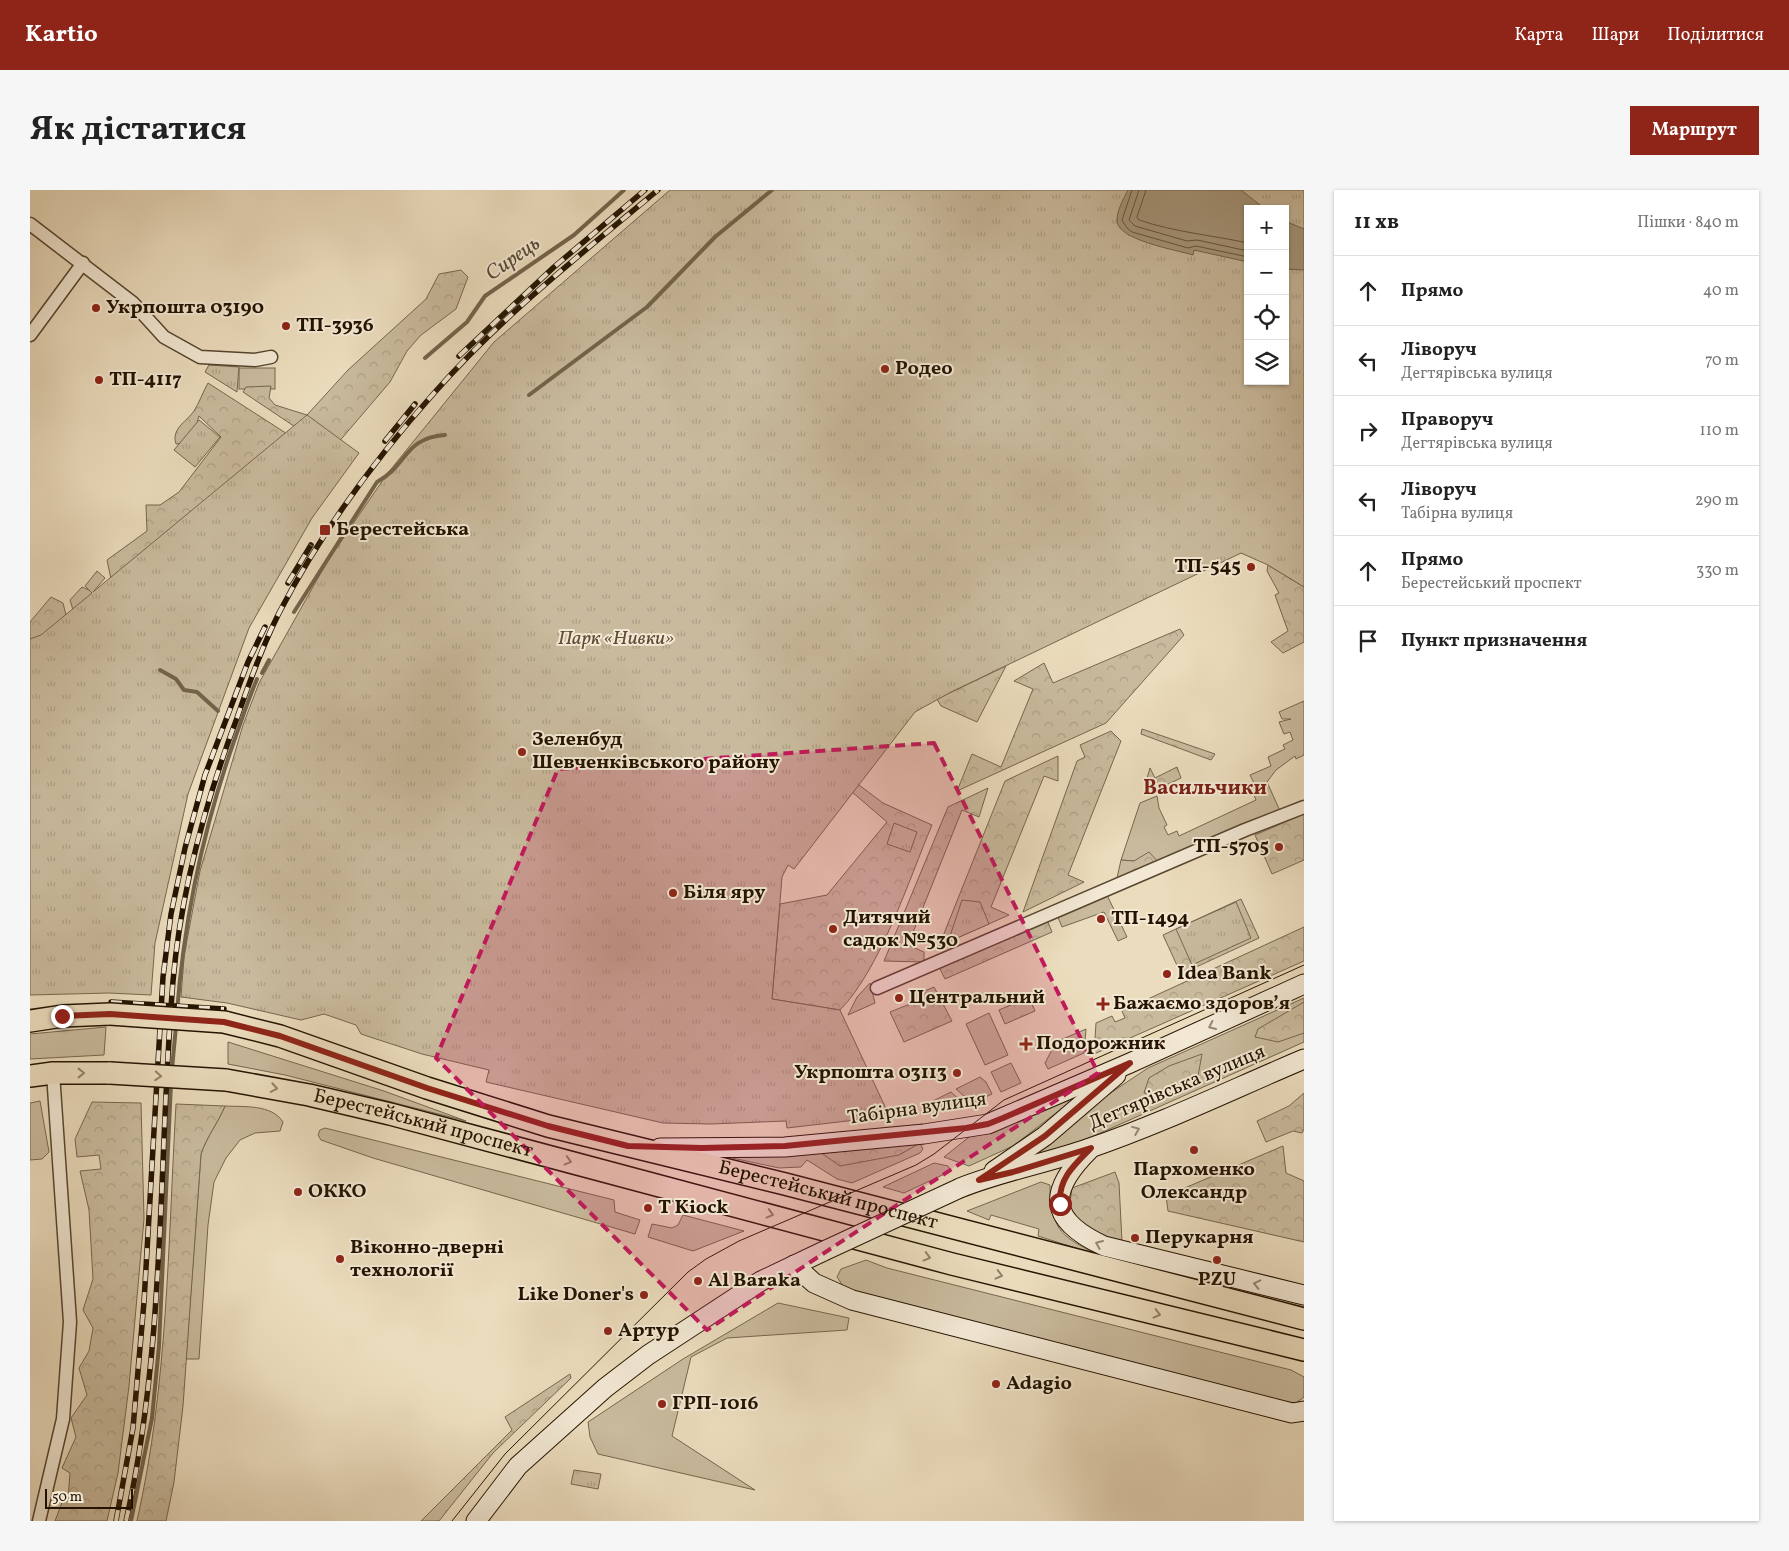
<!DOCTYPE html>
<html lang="uk">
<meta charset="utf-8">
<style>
:root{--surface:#fff;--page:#f6f6f6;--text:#222;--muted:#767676;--line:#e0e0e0;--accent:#8f2418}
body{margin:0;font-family:Vollkorn,serif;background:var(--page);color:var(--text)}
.controls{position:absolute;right:15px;top:15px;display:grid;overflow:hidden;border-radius:0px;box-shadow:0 1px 4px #0004}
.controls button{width:45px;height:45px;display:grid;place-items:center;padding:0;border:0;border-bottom:1px solid var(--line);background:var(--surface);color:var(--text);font:25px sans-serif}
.scale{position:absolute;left:15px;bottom:12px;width:88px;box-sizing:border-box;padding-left:5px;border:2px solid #241300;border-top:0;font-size:14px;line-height:18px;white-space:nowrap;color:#241300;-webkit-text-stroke:4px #f2e8d4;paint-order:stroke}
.stop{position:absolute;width:15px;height:15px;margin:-11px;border:4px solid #8f2418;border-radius:50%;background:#fff}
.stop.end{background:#8f2418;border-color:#fff;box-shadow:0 1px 5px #0008}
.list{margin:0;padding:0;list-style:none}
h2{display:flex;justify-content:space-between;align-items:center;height:65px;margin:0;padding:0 20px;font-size:21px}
h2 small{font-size:16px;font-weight:400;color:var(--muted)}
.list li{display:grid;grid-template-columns:32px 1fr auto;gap:15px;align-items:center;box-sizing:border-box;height:70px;padding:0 20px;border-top:1px solid var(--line)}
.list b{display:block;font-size:19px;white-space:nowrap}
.list p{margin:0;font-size:16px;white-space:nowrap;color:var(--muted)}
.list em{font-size:16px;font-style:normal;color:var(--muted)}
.icon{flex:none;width:28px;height:28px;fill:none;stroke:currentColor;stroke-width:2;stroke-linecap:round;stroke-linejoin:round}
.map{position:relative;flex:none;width:1274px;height:1331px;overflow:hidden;border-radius:0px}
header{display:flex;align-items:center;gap:30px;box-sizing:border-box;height:70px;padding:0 25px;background:var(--accent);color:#fff}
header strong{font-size:24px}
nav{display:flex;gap:28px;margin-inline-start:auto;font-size:18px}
.intro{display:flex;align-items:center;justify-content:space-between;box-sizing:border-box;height:120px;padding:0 30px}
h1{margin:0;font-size:35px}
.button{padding:12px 22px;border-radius:0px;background:var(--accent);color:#fff;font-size:18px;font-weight:700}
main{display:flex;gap:30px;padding:0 30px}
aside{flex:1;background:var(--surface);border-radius:0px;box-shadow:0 1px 4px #0004}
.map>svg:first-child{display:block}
</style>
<header>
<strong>Kartio</strong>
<nav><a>Карта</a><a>Шари</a><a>Поділитися</a></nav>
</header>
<div class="intro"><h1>Як дістатися</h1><a class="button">Маршрут</a></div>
<main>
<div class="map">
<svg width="1274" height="1331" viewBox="0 0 1274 1331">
<defs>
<pattern id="forest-crowns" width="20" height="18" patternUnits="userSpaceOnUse" patternTransform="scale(1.25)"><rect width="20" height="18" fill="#c9ba9d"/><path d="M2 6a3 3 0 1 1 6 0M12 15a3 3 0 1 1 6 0" fill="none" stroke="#ac9f85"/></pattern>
<pattern id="park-tufts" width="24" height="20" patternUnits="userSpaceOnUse" patternTransform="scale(1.25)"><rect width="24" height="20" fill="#c9ba9d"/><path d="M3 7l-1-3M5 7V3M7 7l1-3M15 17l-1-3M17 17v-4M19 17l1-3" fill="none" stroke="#ac9f85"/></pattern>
</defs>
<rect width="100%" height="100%" fill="#ebdcbd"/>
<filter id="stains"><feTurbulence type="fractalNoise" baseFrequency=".004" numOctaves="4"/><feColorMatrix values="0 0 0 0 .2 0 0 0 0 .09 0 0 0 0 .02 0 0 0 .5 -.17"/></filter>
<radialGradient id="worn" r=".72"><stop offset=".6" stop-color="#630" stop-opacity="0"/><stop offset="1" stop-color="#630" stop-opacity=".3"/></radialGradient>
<g fill="#c9ba9d" stroke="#76664e">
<rect x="209" y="178" width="36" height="21"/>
<polygon points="1274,511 1274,565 1266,569 1265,566 1246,580 1237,592 1250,621 1129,673 1091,670 1110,613 1127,606 1129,618 1137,635 1134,637 1138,645 1147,641 1149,646 1226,610 1224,605 1232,601 1229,594 1225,595 1220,585 1241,576 1238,567 1255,559 1253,555 1263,550 1260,542 1254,544 1249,532 1261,529 1252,529 1249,522"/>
<polygon points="1077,705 1097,747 1088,751 1074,722 1032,737 1027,725"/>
<polygon points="840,793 845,813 818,825 827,807"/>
<polygon points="1274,808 1274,852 1066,945 981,980 1067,912 1118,878"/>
<polygon points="959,823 978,865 955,875 936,834"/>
<polygon points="76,837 74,865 0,869 0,844"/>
<polygon points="1056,839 1054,863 1018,879 1015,873 1026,852"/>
<polygon points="198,852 354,901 436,931 255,885 198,874"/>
<polygon points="981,873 991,893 971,902 961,882"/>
<polygon points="950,887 956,892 962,904 942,913 926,899"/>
<polygon points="921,902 934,914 895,919 893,916"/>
<polygon points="1037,910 1039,913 983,956 939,976 914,967 939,947 961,941"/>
<polygon points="10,911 19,962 12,969 0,970 0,913"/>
<path d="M195 916C213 917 242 914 253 932L250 941 225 943 210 950 196 968 184 992 178 1035 169 1169H156L171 964C177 946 188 933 195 916Z"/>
<polygon points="295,938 584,1010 585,1022 610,1030 605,1044 343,968 291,950 288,945 290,940"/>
<polygon points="890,953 893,959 890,963 822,993 807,989 777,970 771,977 749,978 693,966"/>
<polygon points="904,973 918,976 921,981 874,1003 853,997"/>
<path d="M1011 992 1020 995C1020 1043 1035 1049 1074 1067L1008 1046 1009 1039 961 1025 959 1030 937 1021Z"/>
<polygon points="653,1025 714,1041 663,1061 618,1047 622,1034 642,1038 648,1035"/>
<polygon points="836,1070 857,1078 1261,1180 1274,1187 1274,1207 1266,1213 1256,1213 817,1102 807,1087 811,1079"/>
<polygon points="748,1113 819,1128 817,1140 697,1148 661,1167 642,1246 725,1300 568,1264 560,1247 558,1232 653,1169"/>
</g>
<g fill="url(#forest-crowns)" stroke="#76664e">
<polygon points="431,80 438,87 426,119 391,145 377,161 360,192 301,261 213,202 216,197 241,196 239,208 245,215 277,225 318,180 396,109 409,84"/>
<path d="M178 193 265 249 0 482V432L21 407 33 413 37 429 47 433 40 410 52 397 68 404 82 394 77 370 117 341 116 315H130L149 302 191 247 169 226 166 236 152 253 146 254C141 239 156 232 164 221 169 213 173 202 178 193Z"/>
<polygon points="1238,375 1274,397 1274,452 1253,463 1241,452 1258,441 1245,405 1249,403 1237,381"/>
<polygon points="1150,439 1154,445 1076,533 927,601 942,564 971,577 1003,499 984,491 1014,473 1023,493"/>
<polygon points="976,476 947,532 911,516 907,509"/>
<polygon points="1112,539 1185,564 1181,570 1111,544"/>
<polygon points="1081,541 1091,551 1038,685 1054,692 993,722 1047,571 1055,567 1050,555"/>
<polygon points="1028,566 1028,591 1014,586 961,717 979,725 909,756 975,591"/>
<polygon points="1147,577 1151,588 1117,604 1116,592 1120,578 1125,588"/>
<path d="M829 595 853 613 902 635C879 689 851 778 810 820L742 809 750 714 797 705 857 632 822 602Z"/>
<polygon points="958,598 949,627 932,620 878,755 894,762 894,772 854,771 918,617"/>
<polygon points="1274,624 1274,670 1242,684 1225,645"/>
<polygon points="1119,662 1129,673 1087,688 1091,670 1104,671"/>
<polygon points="1211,709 1229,748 1151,784 1133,745"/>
<polygon points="1017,730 1022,742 915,789 909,777"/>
<polygon points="1274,737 1274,771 1064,864 1066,833 1082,826 1085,832 1095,828 1092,821"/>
<polygon points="904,797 922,831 874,852 860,822 890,810 888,804"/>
<polygon points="999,807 1005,821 975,834 969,820"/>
<polygon points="1274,812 1274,843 1248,852 1225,847 1228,839"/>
<polygon points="1172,864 1168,886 1137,905 1114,903 1119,888 1139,876"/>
<polygon points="1274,903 1274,939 1272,943 1263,941 1236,952 1227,931 1259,916"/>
<polygon points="62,912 111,913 114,1029 99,1196 88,1283 77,1331 25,1331 33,1310 38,1309 40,1283 32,1278 46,1247 41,1228 57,1205 49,1178 59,1161 63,1138 53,1120 63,1089 59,1020 50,981 71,979 69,965 47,967 45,949"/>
<path d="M146 914 195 916C188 933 177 946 171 964L153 1216 144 1292 136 1331H107C138 1194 138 1054 146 914Z"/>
<polygon points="890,953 869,965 810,976 790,962"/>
<polygon points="1253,956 1256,983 1274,991 1274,1052 1138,1021 1136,1006"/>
<polygon points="1085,982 1089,993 1092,1052 1059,1043 1039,1020 1042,998"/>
<polygon points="540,1184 541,1188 463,1263 409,1331 391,1331 482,1240 475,1227"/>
</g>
<g fill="url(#park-tufts)" stroke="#76664e" fill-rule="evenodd">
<path d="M640 0H1274V397L1238 375 1211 363 921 502 885 522 764 679 758 675 752 687 742 809 810 820 858 923 826 930 757 938 756 931 681 934 633 933 456 892 459 880 392 864 331 844 326 835 294 824 271 830 197 813 151 807 154 766 170 681 213 535 229 493 297 372 357 284 464 152ZM1218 19H1255V191H1218Z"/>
<polygon points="179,175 209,177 207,202 175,182"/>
<polygon points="277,225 329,263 282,328 219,438 158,604 125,753 121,805 79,803 0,805 0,449 11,445 62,403 55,396 67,381 75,388 63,402"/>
<polygon points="169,230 190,247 165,277 144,260"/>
<polygon points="864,633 887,642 880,662 857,654"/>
<polygon points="932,710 950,712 959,734 918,752"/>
<polygon points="1206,712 1221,748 1162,775 1146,739"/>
<polygon points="544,1280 571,1284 568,1299 541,1294"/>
</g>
<g fill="#a7987d" stroke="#73634b">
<path d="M1098 0H1211L1235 19H1218V72L1164 60 1163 65C1147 60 1086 50 1087 30 1087 20 1094 8 1098 0Z"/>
<polygon points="1255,31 1274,39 1274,80 1255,79"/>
</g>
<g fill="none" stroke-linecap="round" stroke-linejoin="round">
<g stroke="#66563e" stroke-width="1">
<polyline points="1102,0 1092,30 1097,38 1102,42 1158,58 1166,56 1218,67"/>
<polyline points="1109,0 1099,30 1105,36 1157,51 1167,50 1218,61"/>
<path d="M1116 0 1107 27 1109 30C1144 42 1181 45 1218 53"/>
</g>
<g stroke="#73634b" stroke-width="4">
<polyline points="395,168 437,132 455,106 544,45 594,0"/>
<polyline points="499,205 617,117 685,47 742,0"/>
<path d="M264 422 347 292C377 276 374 248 415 245"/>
<polyline points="130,480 146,489 154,500 167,502 188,521"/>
<polyline points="232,483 239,470"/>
<path d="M147 822C154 730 173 640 203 554 211 532 218 510 227 489"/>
<polyline points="142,879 146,836"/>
<polyline points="101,1331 122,1228 129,1156 141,893"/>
</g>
<defs>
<g id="street">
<polyline points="0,34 103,113 134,147 170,167 225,170 241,167"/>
<polyline points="0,145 53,73"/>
<polyline points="847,798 1215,640 1274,617"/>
<polyline points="9,1331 33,1229 40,1132 23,883"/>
</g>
<g id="secondary">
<polyline points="630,958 755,957 894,944 958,934 1100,873 1274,794"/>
<path d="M1059 960C1017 1002 1018 1030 1074 1056L1274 1105"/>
<polyline points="964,981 1015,946 1086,885"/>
<path d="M930 998C972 981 1018 973 1060 958 1133 933 1203 899 1274 869"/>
<polyline points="764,1075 784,1093 822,1110 1262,1223 1274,1221"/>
<polyline points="446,1331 488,1276 575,1198 618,1165 731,1091 794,1061"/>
</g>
<g id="primary">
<polyline points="0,831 33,826 80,824"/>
<path id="s1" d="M194 832 250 846 397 898 518 936 755 994 1274 1129"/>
<polyline points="0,886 23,883 80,883"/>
<path id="s2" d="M196 890 279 905 360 924 922 1074 1274 1160"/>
</g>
</defs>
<use href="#street" stroke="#56452f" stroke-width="15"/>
<use href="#secondary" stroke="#241300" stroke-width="21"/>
<use href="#primary" stroke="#241300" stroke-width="24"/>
<use href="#street" stroke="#f2e8d4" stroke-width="12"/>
<use href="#secondary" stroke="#f2e8d4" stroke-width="19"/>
<use href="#primary" stroke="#ebdcbd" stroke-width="21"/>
<polyline stroke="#241300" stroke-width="1" points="422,1331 475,1264 658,1082 676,1069 709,1051 886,975 904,964 974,910 1274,775"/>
<defs>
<g id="rail">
<polyline points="429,166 524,77 615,0"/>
<polyline points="355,251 385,214"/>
<polyline points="258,393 281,355"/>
<polyline points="81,812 194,819"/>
<polyline points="80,821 194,828"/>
<polyline points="86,1331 103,1238 114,1112 133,787 141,724 155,658 175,585 218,472 235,437"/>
<path d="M96 1331C136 1154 128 971 143 791 151 700 175 613 207 528 219 493 232 457 249 423 290 344 345 269 405 202 471 127 551 64 628 0"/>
</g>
</defs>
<use href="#rail" stroke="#241300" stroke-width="5.5"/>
<use href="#rail" stroke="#f2e8d4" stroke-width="4" stroke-dasharray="11" stroke-linecap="butt"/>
<defs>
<polyline id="secondary-bridge" points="794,1061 930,998"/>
<g id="primary-bridge">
<polyline points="80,824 194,832"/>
<polyline points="80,883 196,890"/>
</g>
</defs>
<use href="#secondary-bridge" stroke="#241300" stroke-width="21" stroke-linecap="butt"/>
<use href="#primary-bridge" stroke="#241300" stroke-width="24" stroke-linecap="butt"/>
<use href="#secondary-bridge" stroke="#f2e8d4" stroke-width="19"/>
<use href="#primary-bridge" stroke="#ebdcbd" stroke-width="21"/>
</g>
<defs><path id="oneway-chevron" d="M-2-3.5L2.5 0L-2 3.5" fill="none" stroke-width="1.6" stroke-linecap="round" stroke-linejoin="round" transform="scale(1.25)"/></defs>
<g stroke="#958875">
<use href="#oneway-chevron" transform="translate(1182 836) rotate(155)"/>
<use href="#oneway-chevron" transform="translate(1106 940) rotate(-22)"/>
<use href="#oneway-chevron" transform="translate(1069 1054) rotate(-157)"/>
<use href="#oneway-chevron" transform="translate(1227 1094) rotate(-167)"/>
</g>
<g stroke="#918268">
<use href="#oneway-chevron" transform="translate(51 883)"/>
<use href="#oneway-chevron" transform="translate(128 886) rotate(4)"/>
<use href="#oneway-chevron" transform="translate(244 898) rotate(10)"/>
<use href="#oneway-chevron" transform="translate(538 971) rotate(15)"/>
<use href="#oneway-chevron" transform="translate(740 1024) rotate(15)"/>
<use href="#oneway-chevron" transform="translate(897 1067) rotate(15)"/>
<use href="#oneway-chevron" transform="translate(969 1085) rotate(14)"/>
<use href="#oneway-chevron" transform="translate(1127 1124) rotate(14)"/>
</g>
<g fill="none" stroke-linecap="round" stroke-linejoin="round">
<path stroke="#8f2418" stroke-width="6" d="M32 826 80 824 194 832 250 846 397 898 518 936 598 956 672 958 755 956 936 938 958 934 973 928 1100 873 1015 946 949 990 983 982 1061 958C1044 975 1028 989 1030 1014"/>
</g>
<path fill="#c2185b" fill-opacity="0.2" stroke="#c2185b" stroke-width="4" stroke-dasharray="10 6" stroke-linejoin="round" d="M904 553 1068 883 677 1140 406 868 528 579Z"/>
<g fill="#8f2418" stroke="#f2e8d4" stroke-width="2">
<circle cx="66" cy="118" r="5"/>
<circle cx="256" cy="136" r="5"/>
<circle cx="855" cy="179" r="5"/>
<circle cx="69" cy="190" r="5"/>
<rect x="289" y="334" width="12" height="12" rx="2.5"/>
<circle cx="1221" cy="377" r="5"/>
<circle cx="492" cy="562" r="5"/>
<circle cx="1249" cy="657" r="5"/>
<circle cx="643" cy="703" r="5"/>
<circle cx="1071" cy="729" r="5"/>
<circle cx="803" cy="739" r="5"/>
<circle cx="1137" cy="784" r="5"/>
<circle cx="869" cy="808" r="5"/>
<path d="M1070.5 806.5h5v5h5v5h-5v5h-5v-5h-5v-5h5z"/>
<path d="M993.5 846.5h5v5h5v5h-5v5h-5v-5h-5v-5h5z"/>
<circle cx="927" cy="883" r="5"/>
<circle cx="1164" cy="960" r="5"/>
<circle cx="268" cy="1002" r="5"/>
<circle cx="618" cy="1018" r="5"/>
<circle cx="1105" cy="1048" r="5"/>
<circle cx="310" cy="1069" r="5"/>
<circle cx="1187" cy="1070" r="5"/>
<circle cx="668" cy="1091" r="5"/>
<circle cx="614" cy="1105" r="5"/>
<circle cx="578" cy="1141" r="5"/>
<circle cx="966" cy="1194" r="5"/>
<circle cx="632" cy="1214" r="5"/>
</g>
<g text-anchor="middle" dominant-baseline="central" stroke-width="4" stroke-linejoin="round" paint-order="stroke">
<g font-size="20" font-weight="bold" fill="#241300" stroke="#f2e8d4" text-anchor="start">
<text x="76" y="118">Укрпошта 03190</text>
<text x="266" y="136">ТП-3936</text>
<text x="865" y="179">Родео</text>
<text x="79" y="190">ТП-4117</text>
<text x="306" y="340">Берестейська</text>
<text x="1211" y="377" text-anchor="end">ТП-545</text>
<text x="502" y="550">Зеленбуд<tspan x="502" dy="23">Шевченківського району</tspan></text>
<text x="1239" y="657" text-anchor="end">ТП-5705</text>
<text x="653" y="703">Біля яру</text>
<text x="813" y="728">Дитячий<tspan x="813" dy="23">садок №530</tspan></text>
<text x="1081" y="729">ТП-1494</text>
<text x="1147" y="784">Idea Bank</text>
<text x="879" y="808">Центральний</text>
<text x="1083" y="814">Бажаємо здоровʼя</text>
<text x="1006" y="854">Подорожник</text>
<text x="917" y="883" text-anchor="end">Укрпошта 03113</text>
<text x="1164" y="980" text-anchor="middle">Пархоменко<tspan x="1164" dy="23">Олександр</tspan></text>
<text x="278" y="1002">ОККО</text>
<text x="628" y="1018">T Kiock</text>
<text x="1115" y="1048">Перукарня</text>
<text x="320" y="1058">Віконно-дверні<tspan x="320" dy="23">технології</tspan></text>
<text x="1187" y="1090" text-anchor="middle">PZU</text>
<text x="678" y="1091">Al Baraka</text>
<text x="604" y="1105" text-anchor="end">Like Doner's</text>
<text x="588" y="1141">Артур</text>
<text x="976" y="1194">Adagio</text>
<text x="642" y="1214">ГРП-1016</text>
</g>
<g font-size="20" font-style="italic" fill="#5e4d37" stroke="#f2e8d4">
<text x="586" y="449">Парк «Нивки»</text>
</g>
<g font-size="20" fill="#241300" stroke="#f2e8d4">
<text transform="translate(1147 898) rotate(-23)">Дегтярівська вулиця</text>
<text transform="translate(887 919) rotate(-8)">Табірна вулиця</text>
<text stroke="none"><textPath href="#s2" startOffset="202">Берестейський проспект</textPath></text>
<text stroke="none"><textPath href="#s1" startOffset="629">Берестейський проспект</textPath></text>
</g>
<g font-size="21" font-style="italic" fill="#584832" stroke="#f2e8d4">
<text transform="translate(483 69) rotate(-35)">Сирець</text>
</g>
<g font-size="21" font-weight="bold" fill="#7a1f14" stroke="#f2e8d4">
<text x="1175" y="598">Васильчики</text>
</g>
</g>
<rect width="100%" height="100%" filter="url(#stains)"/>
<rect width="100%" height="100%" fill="url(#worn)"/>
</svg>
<div class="controls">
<button>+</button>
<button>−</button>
<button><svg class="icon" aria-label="locate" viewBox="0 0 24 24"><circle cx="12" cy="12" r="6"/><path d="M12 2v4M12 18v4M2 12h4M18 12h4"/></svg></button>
<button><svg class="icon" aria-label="layers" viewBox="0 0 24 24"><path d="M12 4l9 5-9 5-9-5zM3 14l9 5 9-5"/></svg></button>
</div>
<div class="scale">50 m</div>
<div class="stop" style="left:1030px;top:1014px"></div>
<div class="stop end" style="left:32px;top:826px"></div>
</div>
<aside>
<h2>11 хв<small>Пішки · 840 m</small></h2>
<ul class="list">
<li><svg class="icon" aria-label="ahead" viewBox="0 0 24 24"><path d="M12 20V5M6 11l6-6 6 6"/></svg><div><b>Прямо</b></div><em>40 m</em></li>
<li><svg class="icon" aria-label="left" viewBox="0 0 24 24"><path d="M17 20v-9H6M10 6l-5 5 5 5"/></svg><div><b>Ліворуч</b><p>Дегтярівська вулиця</p></div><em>70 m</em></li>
<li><svg class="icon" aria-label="right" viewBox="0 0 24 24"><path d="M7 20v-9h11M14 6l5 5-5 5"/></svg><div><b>Праворуч</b><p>Дегтярівська вулиця</p></div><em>110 m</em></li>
<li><svg class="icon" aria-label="left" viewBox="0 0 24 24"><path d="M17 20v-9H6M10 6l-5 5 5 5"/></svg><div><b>Ліворуч</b><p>Табірна вулиця</p></div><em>290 m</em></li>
<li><svg class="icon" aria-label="ahead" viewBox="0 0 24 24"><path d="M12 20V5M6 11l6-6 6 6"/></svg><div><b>Прямо</b><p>Берестейський проспект</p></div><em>330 m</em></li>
<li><svg class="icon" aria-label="arrive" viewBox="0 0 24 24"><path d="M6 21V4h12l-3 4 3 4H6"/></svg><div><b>Пункт призначення</b></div></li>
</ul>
</aside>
</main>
